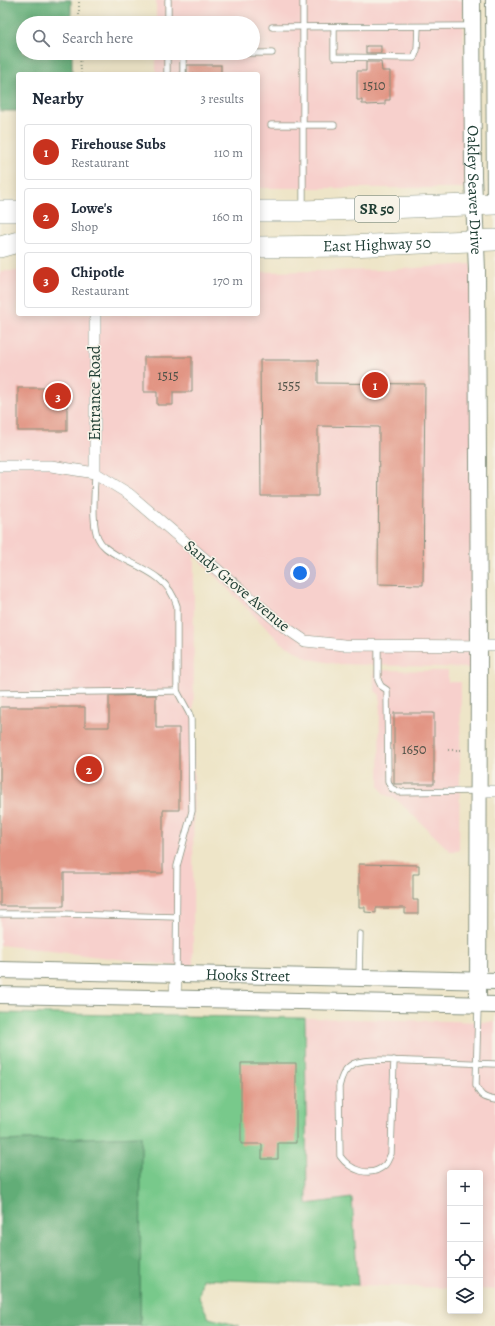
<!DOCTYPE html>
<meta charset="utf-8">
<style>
:root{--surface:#fff;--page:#f6f6f7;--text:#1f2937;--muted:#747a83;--line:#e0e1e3;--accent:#c8321e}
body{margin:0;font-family:Alegreya,serif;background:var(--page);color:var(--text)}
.controls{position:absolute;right:12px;bottom:12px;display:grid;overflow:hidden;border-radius:4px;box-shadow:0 2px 10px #0003}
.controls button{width:36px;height:36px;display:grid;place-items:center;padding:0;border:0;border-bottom:1px solid var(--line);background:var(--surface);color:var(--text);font:20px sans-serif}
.you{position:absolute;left:300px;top:573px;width:14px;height:14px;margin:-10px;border:3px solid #fff;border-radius:50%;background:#1a73e8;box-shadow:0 0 0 6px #1a73e833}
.badge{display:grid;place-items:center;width:26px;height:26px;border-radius:50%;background:var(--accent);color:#fff;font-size:13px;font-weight:700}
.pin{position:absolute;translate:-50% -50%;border:2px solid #fff;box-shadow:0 1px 4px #0006}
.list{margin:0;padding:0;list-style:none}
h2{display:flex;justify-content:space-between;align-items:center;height:52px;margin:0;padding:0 16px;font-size:17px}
h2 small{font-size:13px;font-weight:400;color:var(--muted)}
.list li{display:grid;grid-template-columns:26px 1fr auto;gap:12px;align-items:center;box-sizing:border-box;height:56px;margin:0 8px 8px;padding:0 8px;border:1px solid var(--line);border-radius:4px}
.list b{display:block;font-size:15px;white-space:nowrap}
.list p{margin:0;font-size:13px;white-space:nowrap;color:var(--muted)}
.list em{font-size:13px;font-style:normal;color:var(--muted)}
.icon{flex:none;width:22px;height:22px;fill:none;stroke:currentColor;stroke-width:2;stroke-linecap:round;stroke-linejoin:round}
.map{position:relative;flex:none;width:495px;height:1326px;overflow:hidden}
.search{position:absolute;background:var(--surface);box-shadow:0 2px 10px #0003;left:16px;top:16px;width:244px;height:44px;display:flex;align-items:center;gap:10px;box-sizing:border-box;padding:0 14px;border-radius:22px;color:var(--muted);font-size:15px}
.panel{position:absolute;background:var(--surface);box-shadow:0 2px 10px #0003;left:16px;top:72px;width:244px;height:244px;border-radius:4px}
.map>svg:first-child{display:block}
</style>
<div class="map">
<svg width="495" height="1326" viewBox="0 0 495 1326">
<rect width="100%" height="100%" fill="#f7f3e8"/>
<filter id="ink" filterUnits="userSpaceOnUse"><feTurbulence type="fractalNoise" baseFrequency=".025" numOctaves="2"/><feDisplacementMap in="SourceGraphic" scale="8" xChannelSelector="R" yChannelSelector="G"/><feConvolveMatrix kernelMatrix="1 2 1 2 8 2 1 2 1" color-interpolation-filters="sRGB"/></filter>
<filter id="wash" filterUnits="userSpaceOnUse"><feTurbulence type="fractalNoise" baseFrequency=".012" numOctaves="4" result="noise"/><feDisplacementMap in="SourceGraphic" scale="16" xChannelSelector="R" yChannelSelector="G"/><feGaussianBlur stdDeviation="0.9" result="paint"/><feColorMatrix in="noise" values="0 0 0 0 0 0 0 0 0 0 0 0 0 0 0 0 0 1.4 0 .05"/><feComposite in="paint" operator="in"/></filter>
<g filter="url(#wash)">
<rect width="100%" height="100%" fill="#eee5c8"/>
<g fill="#f7d0cc">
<polygon points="156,0 463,0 465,188 258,188 258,74 156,74 156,53 253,53 253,23 156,23"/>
<polygon points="471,264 473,668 337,664 309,659 280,642 194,555 193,968 0,945 0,271 18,271 18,314 258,314 258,272 388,270"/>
<polygon points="374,670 448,671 448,682 461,682 459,851 450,851 397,800 384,794 381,789 379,785 380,695 374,690"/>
<polygon points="305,1018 495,1022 495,1290 480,1289 480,1173 450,1173 450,1288 358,1285 352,1199 307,1204"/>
</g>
<polygon fill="#78c98b" stroke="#4c8360" points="0,1013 305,1018 307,1204 352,1198 358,1285 202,1279 199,1298 209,1318 240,1326 140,1326 141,1136 0,1141"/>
<g fill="#62ad77" stroke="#407556">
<polygon points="0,0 71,0 71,23 23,23 23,53 72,53 72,74 18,74 18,111 0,111"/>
<polygon points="141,1136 140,1326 0,1326 0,1141"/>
</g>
<g id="blocks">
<g fill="#e29584">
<rect x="366" y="46" width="15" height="7"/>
<polygon points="366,62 381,62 382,71 390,71 390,100 385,100 385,104 367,105 367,104 362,104 362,100 357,100 357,71 366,71"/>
<rect x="187" y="65" width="34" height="9"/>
<polygon points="144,357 192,357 192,392 173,392 173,405 157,405 157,392 144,392"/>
<polygon points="260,360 318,360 318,383 425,384 423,585 378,584 379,427 318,426 318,496 261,496"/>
<rect x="18" y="388" width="49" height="43"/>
<polygon points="156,695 156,728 179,728 179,810 163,810 163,873 64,873 64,906 0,906 0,707 85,707 85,727 109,727 109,696"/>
<rect x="394" y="713" width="40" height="71"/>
<polygon points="359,864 419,865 419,874 413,874 413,900 418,900 418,914 405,914 405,908 376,908 376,913 365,912 365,907 359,907"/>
<polygon points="241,1063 296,1063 296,1143 278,1143 278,1159 262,1159 262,1144 241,1144"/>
</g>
</g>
</g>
<g filter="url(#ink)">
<use href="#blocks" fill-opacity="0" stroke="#86917e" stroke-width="1"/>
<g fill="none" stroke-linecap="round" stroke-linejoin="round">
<defs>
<g id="lane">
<polyline points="168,23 168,0"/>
<polyline points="272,27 470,26"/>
<polyline points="334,27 334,57 414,58 417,50 418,27"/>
<polyline points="167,74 167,53"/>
<polyline points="183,74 183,57 187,53 272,53"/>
<polyline points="271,125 334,125"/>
<polyline points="303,208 303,0"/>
<path d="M95 473C95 490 91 523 98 538 102 547 110 551 118 556 143 569 169 577 177 606V691L189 713 191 719 192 811 177 866 176 972"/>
<polyline points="378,645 378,680 381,686 387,690 388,781 391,788 399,792 477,791"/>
<polyline points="0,693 177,691"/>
<polyline points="0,914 64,914 176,917"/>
<polyline points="359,978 360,934"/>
<path d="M478 1007 476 1085C480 1096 484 1098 495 1100"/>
<path d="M394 1060 391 1154C389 1157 388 1162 385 1165 370 1179 350 1170 340 1156L339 1087C344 1061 358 1060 381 1060L495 1064"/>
</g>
<g id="street">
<polyline points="0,466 51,466 95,473 129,494 283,626 305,641 344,645 495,646"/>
<polyline points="95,473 95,314"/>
<polyline points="479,791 495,791"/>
<polyline points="175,999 176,975"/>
</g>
<g id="secondary">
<path id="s1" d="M472 0 473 176 477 270 479 646 478 1005"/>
<polyline points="494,0 495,205"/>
<path id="s2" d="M0 970 495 981"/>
<polyline points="0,995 495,1005"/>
</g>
<g id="highway">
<polyline points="0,211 18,211"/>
<polyline points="258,211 303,211 495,204"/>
<polyline points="0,247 18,242"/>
<path id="s3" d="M258 247 348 246 495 240"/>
</g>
</defs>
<use href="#lane" stroke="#86917e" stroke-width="7"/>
<use href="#street" stroke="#86917e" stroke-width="12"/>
<use href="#secondary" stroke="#86917e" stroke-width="18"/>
<use href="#highway" stroke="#86917e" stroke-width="22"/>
<g stroke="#86917e" stroke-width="2" stroke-dasharray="1 3" stroke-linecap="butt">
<polyline points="79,23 79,0"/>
<polyline points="80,53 81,74"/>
<polyline points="448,750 461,750"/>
</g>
<use href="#lane" stroke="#fff" stroke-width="5.5"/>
<use href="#street" stroke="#fff" stroke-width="11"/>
<use href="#secondary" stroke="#fff" stroke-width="16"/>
<use href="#highway" stroke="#fff" stroke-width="21"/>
</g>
</g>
<g text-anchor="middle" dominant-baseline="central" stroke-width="3" stroke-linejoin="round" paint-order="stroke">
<g font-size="14" fill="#505348">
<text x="374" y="85">1510</text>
<text x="168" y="375">1515</text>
<text x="289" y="385">1555</text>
<text x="414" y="749">1650</text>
</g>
<rect fill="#f7f3e8" stroke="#60746a" stroke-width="1" x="355" y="196" width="44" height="26" rx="3"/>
<g font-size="15" font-weight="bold" fill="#1f3d34">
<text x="377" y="209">SR 50</text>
</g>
<g font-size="16" fill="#1f3d34" stroke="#f7f3e8">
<text stroke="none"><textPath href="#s1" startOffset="190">Oakley Seaver Drive</textPath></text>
<text stroke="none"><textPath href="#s3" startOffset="119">East Highway 50</textPath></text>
<text transform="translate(95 393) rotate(-90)">Entrance Road</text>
<text transform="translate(237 586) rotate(40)">Sandy Grove Avenue</text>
<text stroke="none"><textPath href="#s2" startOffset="248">Hooks Street</textPath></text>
</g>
</g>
</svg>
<div class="controls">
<button>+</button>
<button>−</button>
<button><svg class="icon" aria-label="locate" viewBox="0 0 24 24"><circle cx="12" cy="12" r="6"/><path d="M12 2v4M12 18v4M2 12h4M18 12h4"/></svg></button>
<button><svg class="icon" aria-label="layers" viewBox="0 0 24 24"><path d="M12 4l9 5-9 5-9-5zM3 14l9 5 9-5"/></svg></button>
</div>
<div class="you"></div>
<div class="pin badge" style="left:375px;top:385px">1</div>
<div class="pin badge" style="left:89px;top:769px">2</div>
<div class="pin badge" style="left:58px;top:396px">3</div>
<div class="search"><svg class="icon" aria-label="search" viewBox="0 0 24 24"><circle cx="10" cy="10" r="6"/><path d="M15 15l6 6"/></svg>Search here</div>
<section class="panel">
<h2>Nearby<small>3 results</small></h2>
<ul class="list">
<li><span class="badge">1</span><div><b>Firehouse Subs</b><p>Restaurant</p></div><em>110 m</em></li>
<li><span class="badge">2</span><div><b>Lowe's</b><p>Shop</p></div><em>160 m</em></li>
<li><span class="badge">3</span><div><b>Chipotle</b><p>Restaurant</p></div><em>170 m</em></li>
</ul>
</section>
</div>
